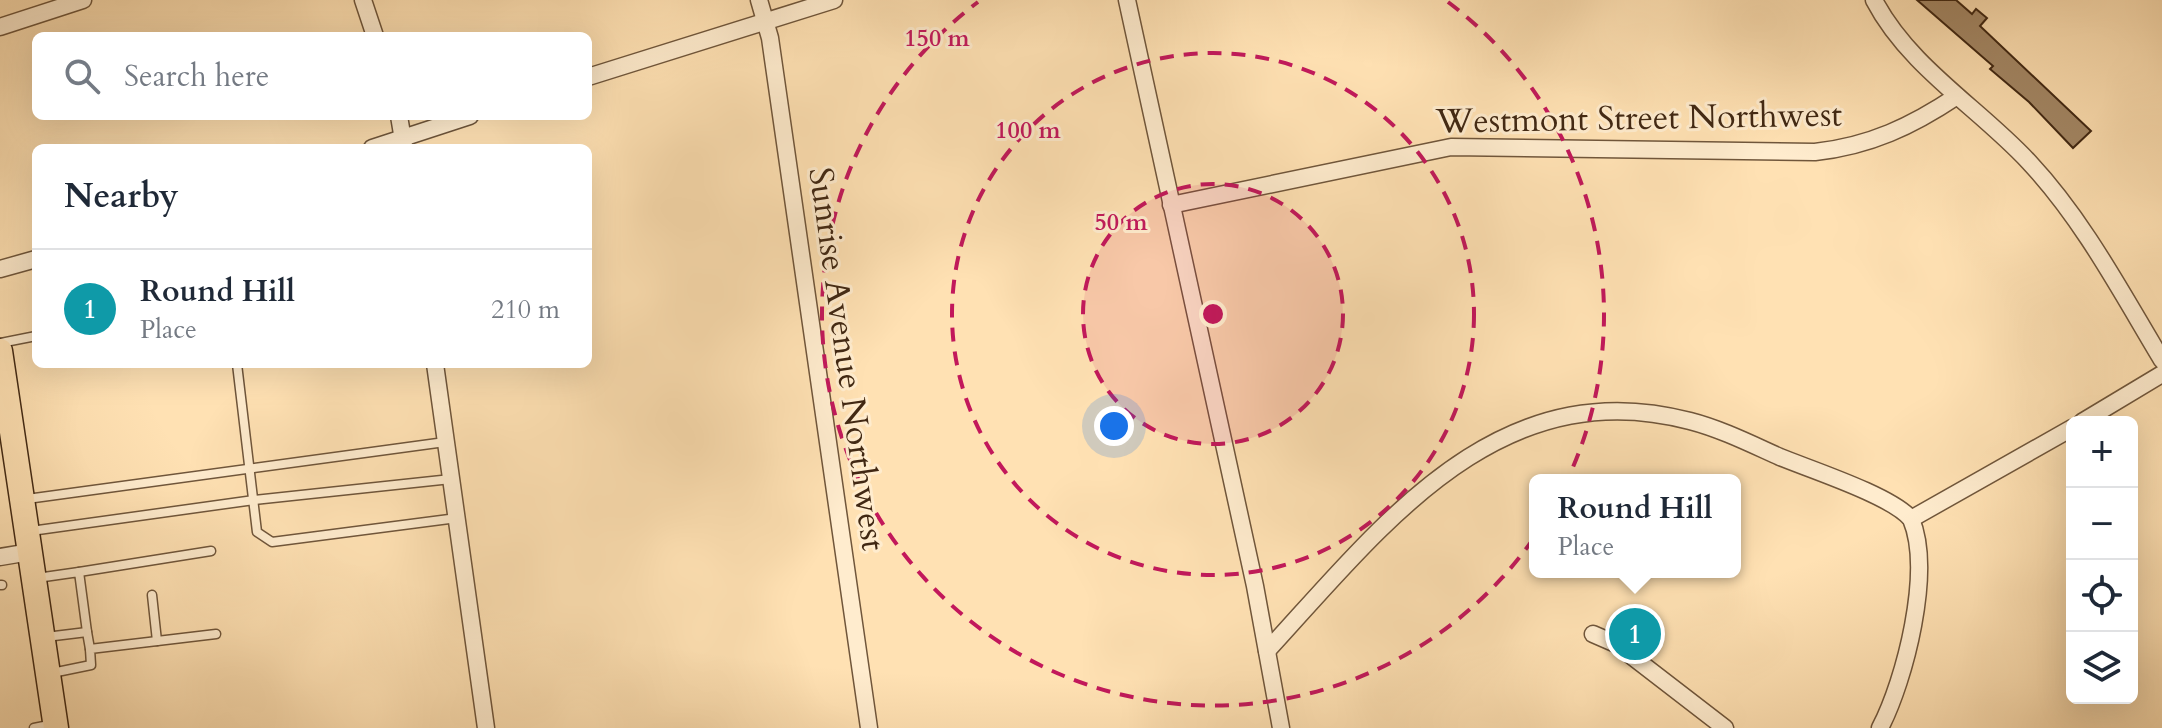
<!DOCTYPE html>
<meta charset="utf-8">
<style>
:root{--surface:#fff;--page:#f2f2f3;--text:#1f2937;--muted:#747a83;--line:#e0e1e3;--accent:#111827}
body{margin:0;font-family:Cardo,serif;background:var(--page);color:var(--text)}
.controls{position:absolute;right:24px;bottom:24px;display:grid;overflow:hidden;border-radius:12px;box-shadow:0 8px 32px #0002}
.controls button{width:72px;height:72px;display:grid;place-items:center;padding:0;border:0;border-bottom:2px solid var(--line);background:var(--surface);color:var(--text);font:40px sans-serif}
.you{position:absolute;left:1114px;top:426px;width:28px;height:28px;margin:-20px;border:6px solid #fff;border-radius:50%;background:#1a73e8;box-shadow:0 0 0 12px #1a73e833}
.badge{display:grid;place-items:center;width:52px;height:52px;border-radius:50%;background:var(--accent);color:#fff;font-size:26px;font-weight:700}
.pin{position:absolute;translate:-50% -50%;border:4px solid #fff;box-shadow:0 2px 8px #0006}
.popup{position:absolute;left:1529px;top:474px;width:212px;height:104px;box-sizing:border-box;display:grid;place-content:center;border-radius:12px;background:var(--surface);filter:drop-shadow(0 2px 6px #0005);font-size:26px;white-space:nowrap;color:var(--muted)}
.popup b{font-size:30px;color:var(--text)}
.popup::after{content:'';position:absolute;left:50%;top:100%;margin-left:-16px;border:16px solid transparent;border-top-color:var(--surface)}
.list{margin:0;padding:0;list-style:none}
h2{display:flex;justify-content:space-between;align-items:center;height:104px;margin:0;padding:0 32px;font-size:34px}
h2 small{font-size:26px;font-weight:400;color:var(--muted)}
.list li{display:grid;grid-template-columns:52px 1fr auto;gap:24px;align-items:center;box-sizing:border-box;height:120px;padding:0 32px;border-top:2px solid var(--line)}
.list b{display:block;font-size:30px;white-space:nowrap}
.list p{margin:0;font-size:26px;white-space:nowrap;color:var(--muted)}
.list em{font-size:26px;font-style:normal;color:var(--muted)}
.icon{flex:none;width:44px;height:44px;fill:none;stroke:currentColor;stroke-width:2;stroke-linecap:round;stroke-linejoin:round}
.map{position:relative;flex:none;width:2162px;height:728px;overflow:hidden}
.search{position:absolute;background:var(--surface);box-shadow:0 8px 32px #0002;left:32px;top:32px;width:560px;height:88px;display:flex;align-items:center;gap:20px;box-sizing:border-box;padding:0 28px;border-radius:12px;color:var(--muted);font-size:30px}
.panel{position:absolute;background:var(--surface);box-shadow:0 8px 32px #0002;left:32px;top:144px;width:560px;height:224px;border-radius:12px}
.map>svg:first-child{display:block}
</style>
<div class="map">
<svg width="2162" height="728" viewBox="0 0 2162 728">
<rect width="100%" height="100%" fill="#ffe1b3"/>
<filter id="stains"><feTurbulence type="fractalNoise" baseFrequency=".0025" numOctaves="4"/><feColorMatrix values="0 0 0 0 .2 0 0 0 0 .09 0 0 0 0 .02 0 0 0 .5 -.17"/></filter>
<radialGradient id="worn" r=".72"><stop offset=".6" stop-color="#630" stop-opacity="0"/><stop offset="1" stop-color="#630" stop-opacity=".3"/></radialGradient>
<polygon fill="#a48866" stroke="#412813" stroke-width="2" points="1917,0 1956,0 1972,14 1976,9 1987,18 1980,26 2091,131 2073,148 2029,102 1990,69 1993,66"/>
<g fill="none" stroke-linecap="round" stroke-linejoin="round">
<defs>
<g id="lane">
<polyline points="0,343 36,336"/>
<polyline points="237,364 257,532 272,542 457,518"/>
<polyline points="27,499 445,442"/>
<polyline points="31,531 254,500 451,479"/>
<polyline points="79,572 211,551"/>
<polyline points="37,578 79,572 87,632"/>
<polyline points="0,585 2,585"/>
<polyline points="152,595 157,641"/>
<polyline points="46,637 87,632 90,649"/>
<polyline points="52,673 91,665 90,649 216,634"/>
<polyline points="34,728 54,724"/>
</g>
<g id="street">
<polyline points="363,0 375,36"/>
<polyline points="759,0 770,38 869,728"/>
<polyline points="1127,0 1255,586 1281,728"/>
<path d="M1874 0C1909 67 1979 108 2029 162 2084 221 2121 292 2162 360"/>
<polyline points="0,27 83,0"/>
<polyline points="588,77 834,0"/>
<polyline points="399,116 404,146"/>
<polyline points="372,148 470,116"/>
<path d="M1171 205 1451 147 1815 152C1870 146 1912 126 1957 96"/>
<polyline points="0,269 36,259"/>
<polyline points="435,364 486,728"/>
<polyline points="2082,422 2162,374"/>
<polyline points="1911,519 2072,428"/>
<polyline points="0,557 30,552"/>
<polyline points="1593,634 1616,644 1725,728"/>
<path d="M1267 651C1381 527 1498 370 1690 421 1721 429 1751 444 1780 457 1812 470 1892 496 1911 519 1933 571 1905 680 1880 728"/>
</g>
<polyline id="primary" points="0,351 56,728"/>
</defs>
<use href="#lane" stroke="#70563b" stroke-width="11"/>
<use href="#street" stroke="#70563b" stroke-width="19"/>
<use href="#primary" stroke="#412813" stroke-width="27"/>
<use href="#lane" stroke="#ffecce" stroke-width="8"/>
<use href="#street" stroke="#ffecce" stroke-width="16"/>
<use href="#primary" stroke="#ffe1b3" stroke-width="24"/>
</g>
<circle cx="1213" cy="314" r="130" fill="#c2185b" fill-opacity=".12"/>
<g fill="none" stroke="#c2185b" stroke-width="4" stroke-dasharray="14 10">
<circle cx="1213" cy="314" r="130"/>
<circle cx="1213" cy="314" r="261"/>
<path d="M1448 2A391 391 0 1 1 978 2"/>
</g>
<g text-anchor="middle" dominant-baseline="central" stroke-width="6" stroke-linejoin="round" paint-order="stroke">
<g font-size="34" fill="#412813" stroke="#ffecce">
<text transform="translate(1639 118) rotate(-1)">Westmont Street Northwest</text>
<text transform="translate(847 359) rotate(82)">Sunrise Avenue Northwest</text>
</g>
</g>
<circle cx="1213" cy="314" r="12" fill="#c2185b" stroke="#ffecce" stroke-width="4"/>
<g font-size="24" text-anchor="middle" font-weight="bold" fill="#c2185b" stroke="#ffecce" stroke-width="6" stroke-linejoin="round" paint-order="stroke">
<text x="937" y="46">150 m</text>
<text x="1028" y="138">100 m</text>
<text x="1121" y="230">50 m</text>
</g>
<rect width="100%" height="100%" filter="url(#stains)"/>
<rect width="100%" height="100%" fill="url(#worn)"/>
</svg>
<div class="controls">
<button>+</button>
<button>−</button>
<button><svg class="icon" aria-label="locate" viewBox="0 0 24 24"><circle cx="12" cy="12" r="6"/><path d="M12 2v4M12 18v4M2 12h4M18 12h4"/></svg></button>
<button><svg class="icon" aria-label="layers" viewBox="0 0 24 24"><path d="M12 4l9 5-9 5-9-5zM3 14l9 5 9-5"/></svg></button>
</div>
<div class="you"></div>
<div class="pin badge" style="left:1635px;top:634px;background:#0f9aa8">1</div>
<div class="popup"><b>Round Hill</b>Place</div>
<div class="search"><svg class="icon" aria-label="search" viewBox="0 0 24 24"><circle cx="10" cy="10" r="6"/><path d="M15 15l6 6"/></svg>Search here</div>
<section class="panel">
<h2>Nearby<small></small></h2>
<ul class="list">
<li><span class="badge" style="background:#0f9aa8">1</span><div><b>Round Hill</b><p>Place</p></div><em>210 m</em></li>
</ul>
</section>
</div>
